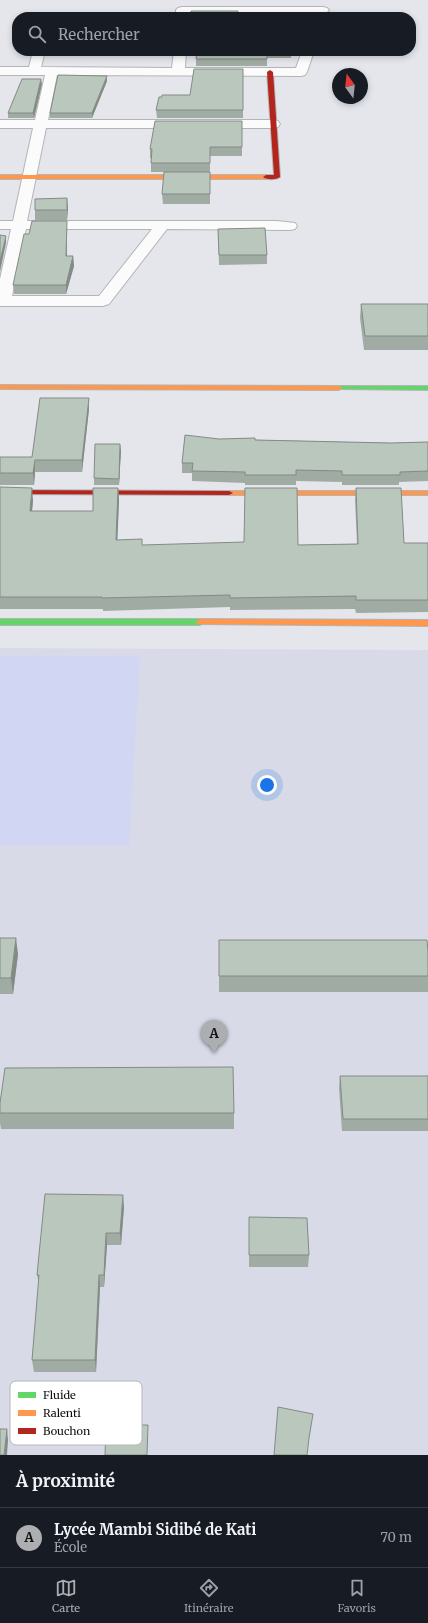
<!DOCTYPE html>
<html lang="fr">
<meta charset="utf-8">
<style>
:root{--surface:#171b24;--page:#242831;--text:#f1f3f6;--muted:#9ea1a6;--line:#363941;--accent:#adaeb2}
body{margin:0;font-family:Merriweather,serif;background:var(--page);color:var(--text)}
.compass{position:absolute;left:332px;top:68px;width:36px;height:36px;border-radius:50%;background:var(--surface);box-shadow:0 2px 6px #0003;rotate:345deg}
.you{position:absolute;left:267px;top:785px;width:14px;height:14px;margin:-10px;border:3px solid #fff;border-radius:50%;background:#1a73e8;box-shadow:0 0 0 6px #1a73e833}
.badge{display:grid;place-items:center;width:26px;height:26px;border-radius:50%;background:var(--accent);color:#111;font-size:13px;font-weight:700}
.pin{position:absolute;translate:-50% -33px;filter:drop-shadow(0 1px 2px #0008)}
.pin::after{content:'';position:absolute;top:21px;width:14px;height:12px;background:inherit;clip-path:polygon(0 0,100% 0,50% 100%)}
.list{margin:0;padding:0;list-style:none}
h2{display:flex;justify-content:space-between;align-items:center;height:52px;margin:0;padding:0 16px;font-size:17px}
h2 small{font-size:13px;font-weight:400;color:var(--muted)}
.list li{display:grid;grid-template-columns:26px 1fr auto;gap:12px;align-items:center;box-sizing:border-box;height:60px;padding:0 16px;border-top:1px solid var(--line)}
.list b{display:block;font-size:15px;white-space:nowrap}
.list p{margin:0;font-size:13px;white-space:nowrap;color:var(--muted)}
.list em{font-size:13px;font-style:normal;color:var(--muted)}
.icon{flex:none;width:22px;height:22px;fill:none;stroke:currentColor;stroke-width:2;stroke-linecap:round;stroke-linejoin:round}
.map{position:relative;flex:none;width:428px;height:1455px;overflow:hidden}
.search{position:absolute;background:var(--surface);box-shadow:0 2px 6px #0003;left:12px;right:12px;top:12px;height:44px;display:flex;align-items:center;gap:10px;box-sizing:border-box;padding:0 14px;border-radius:16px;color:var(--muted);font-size:15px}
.sheet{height:112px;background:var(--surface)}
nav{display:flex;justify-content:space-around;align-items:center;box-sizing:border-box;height:56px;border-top:1px solid var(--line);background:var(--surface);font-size:11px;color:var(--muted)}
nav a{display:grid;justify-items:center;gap:2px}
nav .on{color:var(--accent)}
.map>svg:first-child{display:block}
</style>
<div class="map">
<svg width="428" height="1455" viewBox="0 0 428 1455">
<rect width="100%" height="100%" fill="#e5e6ec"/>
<polygon fill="#d8dbe7" points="0,648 428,650 428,1455 0,1455"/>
<polygon fill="#d1d6f2" points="0,656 140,656 129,845 0,845"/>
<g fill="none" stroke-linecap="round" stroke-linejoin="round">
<defs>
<g id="street">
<polygon points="182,7 323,7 327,8 329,10 327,12 323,13 188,13 188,17 176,17 176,10 178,8"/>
<path d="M33 51H45L41 67 172 68 174 51H186L185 68H296L302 51H314L307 72 305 75 301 76 57 75 48 120H273L278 121 280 124 278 127 273 128H46L27 221H277L295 223 297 226 295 229 290 230 167 229 109 304 103 306H0V279L11 229H0V221H13L33 128H0V120H35L45 75H0V67H29ZM26 229H152L99 296H12Z"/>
</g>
<g id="fast">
<polygon points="339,386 428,386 428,390 337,389 337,387"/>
<polygon points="0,619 200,619 204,622 200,625 0,625"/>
</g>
<g id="slow">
<polygon points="0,175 266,175 269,177 266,179 0,179"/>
<polygon points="0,385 339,386 342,388 339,390 0,389"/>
<rect x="226" y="491" width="202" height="4"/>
<polygon points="200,619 428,620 428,626 197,624 196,622"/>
</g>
<g id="jam">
<path d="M270 70 273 72 280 177C276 180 267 180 263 177L266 175H274L267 72Z"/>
<polygon points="0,490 229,491 233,493 229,495 0,494"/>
</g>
</defs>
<use href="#street" stroke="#b4b4b8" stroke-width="2"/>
<use href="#fast" stroke="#b4b4b8" stroke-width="2"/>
<use href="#slow" stroke="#b4b4b8" stroke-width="2"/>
<use href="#jam" stroke="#b4b4b8" stroke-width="2"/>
<use href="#street" fill="#fbfbfc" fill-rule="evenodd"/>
<use href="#fast" fill="#63d668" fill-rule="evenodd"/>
<use href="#slow" fill="#ff974d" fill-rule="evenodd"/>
<use href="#jam" fill="#b3261e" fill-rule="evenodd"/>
</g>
<g fill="#a0aba3">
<polygon points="187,51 291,51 291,58 267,58 267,66 196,66 196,56 193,56 193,52 187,52"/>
<polygon points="243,69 243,118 157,118 156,110 190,95"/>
<polygon points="107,81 92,118 50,118 50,113"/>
<polygon points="42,84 34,118 8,118 8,113"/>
<polygon points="242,121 242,156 210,156 210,172 151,172 151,158 150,158 150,149"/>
<polygon points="210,172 210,204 163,204 162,194"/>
<polygon points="68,208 67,220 35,220 35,210"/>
<polygon points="218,229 267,255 267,264 219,265"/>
<polygon points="67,230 67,256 73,256 74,266 66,294 14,294 13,285 29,234"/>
<polygon points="361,304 428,304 428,350 364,350 360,318"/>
<polygon points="89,398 89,409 82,472 35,472 34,485 0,485 0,457 32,457"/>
<polygon points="219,439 391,443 428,442 428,481 399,482 399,485 342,485 342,482 296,481 296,485 245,485 245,483 192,481 192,473 182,473 182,463"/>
<polygon points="121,450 119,485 94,485 94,478"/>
<polygon points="0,487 33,500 32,511 93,511 118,488 119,500 117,540 142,545 298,545 357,544 355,500 356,488 404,543 428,543 428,612 356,613 355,609 230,610 230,607 103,611 103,609 0,609"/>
<polygon points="0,938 18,954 13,994 0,994"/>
<polygon points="219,940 428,952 428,992 219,992"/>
<polygon points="340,1076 428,1076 428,1131 342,1131 339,1088"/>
<polygon points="0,1103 234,1113 234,1129 1,1129 0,1123"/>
<polygon points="124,1207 121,1245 107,1245 104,1287 100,1287 96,1372 34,1372 32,1360 39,1284 37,1275"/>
<polygon points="249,1217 309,1255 308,1267 249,1267"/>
</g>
<g fill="#828b84">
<polygon points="107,76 107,81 92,118 92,113"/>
<polygon points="41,79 42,84 34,118 33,113"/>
<polygon points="67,198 68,208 67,220"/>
<polygon points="67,221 67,266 66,256"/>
<polygon points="6,236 6,243 0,272 0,261"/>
<polygon points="73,256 74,266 66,294 66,285"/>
<polygon points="89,398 89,409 82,472 82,460"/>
<polygon points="120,444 121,450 119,485 119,479"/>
<polygon points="35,460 35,472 34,485 33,473"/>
<polygon points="32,488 33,500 31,523 30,511"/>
<polygon points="118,488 119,500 117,552 116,540"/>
<polygon points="16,938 18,954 13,994 11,978"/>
<polygon points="123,1195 124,1207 121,1245 120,1233"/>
<polygon points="106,1233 107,1245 104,1287 104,1275"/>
<polygon points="99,1275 100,1287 96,1372 95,1360"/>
<polygon points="7,1429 8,1440 7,1455 4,1455"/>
</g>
<g fill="#bac7bd" stroke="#828b84">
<polygon points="191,11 238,11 237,17 190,17"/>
<polygon points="197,51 267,51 267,59 196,59"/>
<polygon points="194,69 243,69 243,110 156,110 159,97 162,97 162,95 190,95"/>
<polygon points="58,75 107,76 92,113 50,113"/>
<polygon points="22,79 41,79 33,113 8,113"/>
<polygon points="155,121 242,121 242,147 210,147 210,163 151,163 152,149 150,149"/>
<polygon points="164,172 210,172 210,194 162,194"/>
<polygon points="67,198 67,210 35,210 35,199"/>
<polygon points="32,221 67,221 66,256 73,256 66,285 13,285 24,234 29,234"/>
<polygon points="265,228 267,255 219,255 218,229"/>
<polygon points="0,235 6,236 0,261"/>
<polygon points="361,304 428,304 428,336 365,336"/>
<polygon points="40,398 89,398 82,460 35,460 33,473 0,473 0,457 32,457"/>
<polygon points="185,435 219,439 255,438 255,440 391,443 428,442 428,471 400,472 400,475 342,475 342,471 296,470 296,475 245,475 245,472 192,471 193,463 182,463"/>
<polygon points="95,444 120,444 119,479 94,478"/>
<polygon points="0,487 32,488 30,511 93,511 93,488 118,488 116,540 142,539 142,545 244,542 245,488 297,488 298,545 358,544 356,488 401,488 404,543 428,543 428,600 356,600 356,596 230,598 230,595 102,598 102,597 0,597"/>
<polygon points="0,938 16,938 11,978 0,978"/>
<polygon points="219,940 427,940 428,952 428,976 219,976"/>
<polygon points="233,1067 234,1113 0,1113 0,1103 5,1068"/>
<polygon points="340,1076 428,1076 428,1119 343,1119"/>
<polygon points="45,1194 123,1195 120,1233 106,1233 104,1275 99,1275 95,1360 32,1360 39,1275 37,1275"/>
<polygon points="249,1217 307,1218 309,1255 249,1255"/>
<polygon points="278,1407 313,1414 309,1438 307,1455 274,1455"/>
<polygon points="106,1425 148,1425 147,1455 105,1455"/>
<polygon points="0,1429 7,1429 4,1455 0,1455"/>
</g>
<rect x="10" y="1381" width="132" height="64" rx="6" fill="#fff" stroke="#b7b7b8" stroke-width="1"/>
<rect x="18" y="1392" width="18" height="6" fill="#63d668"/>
<rect x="18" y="1410" width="18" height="6" fill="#ff974d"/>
<rect x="18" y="1428" width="18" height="6" fill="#b3261e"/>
<g font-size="11" fill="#0f0f13">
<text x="43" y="1399">Fluide</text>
<text x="43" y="1417">Ralenti</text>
<text x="43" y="1435">Bouchon</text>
</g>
</svg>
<svg class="compass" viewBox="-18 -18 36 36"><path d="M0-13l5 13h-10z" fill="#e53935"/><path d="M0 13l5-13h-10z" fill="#9ea1a6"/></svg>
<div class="you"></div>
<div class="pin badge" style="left:214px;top:1053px">A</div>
<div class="search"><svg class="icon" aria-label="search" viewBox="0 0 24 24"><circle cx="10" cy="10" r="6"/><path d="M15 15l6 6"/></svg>Rechercher</div>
</div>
<section class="sheet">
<h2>À proximité<small></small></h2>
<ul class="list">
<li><span class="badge">A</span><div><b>Lycée Mambi Sidibé de Kati</b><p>École</p></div><em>70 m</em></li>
</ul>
</section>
<nav>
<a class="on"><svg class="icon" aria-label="map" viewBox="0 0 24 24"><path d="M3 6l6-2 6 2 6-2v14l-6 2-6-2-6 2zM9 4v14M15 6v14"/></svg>Carte</a>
<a><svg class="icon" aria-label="directions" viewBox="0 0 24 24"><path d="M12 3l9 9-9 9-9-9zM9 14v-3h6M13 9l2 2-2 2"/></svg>Itinéraire</a>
<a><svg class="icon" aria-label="saved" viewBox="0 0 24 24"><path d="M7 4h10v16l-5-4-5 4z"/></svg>Favoris</a>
</nav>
